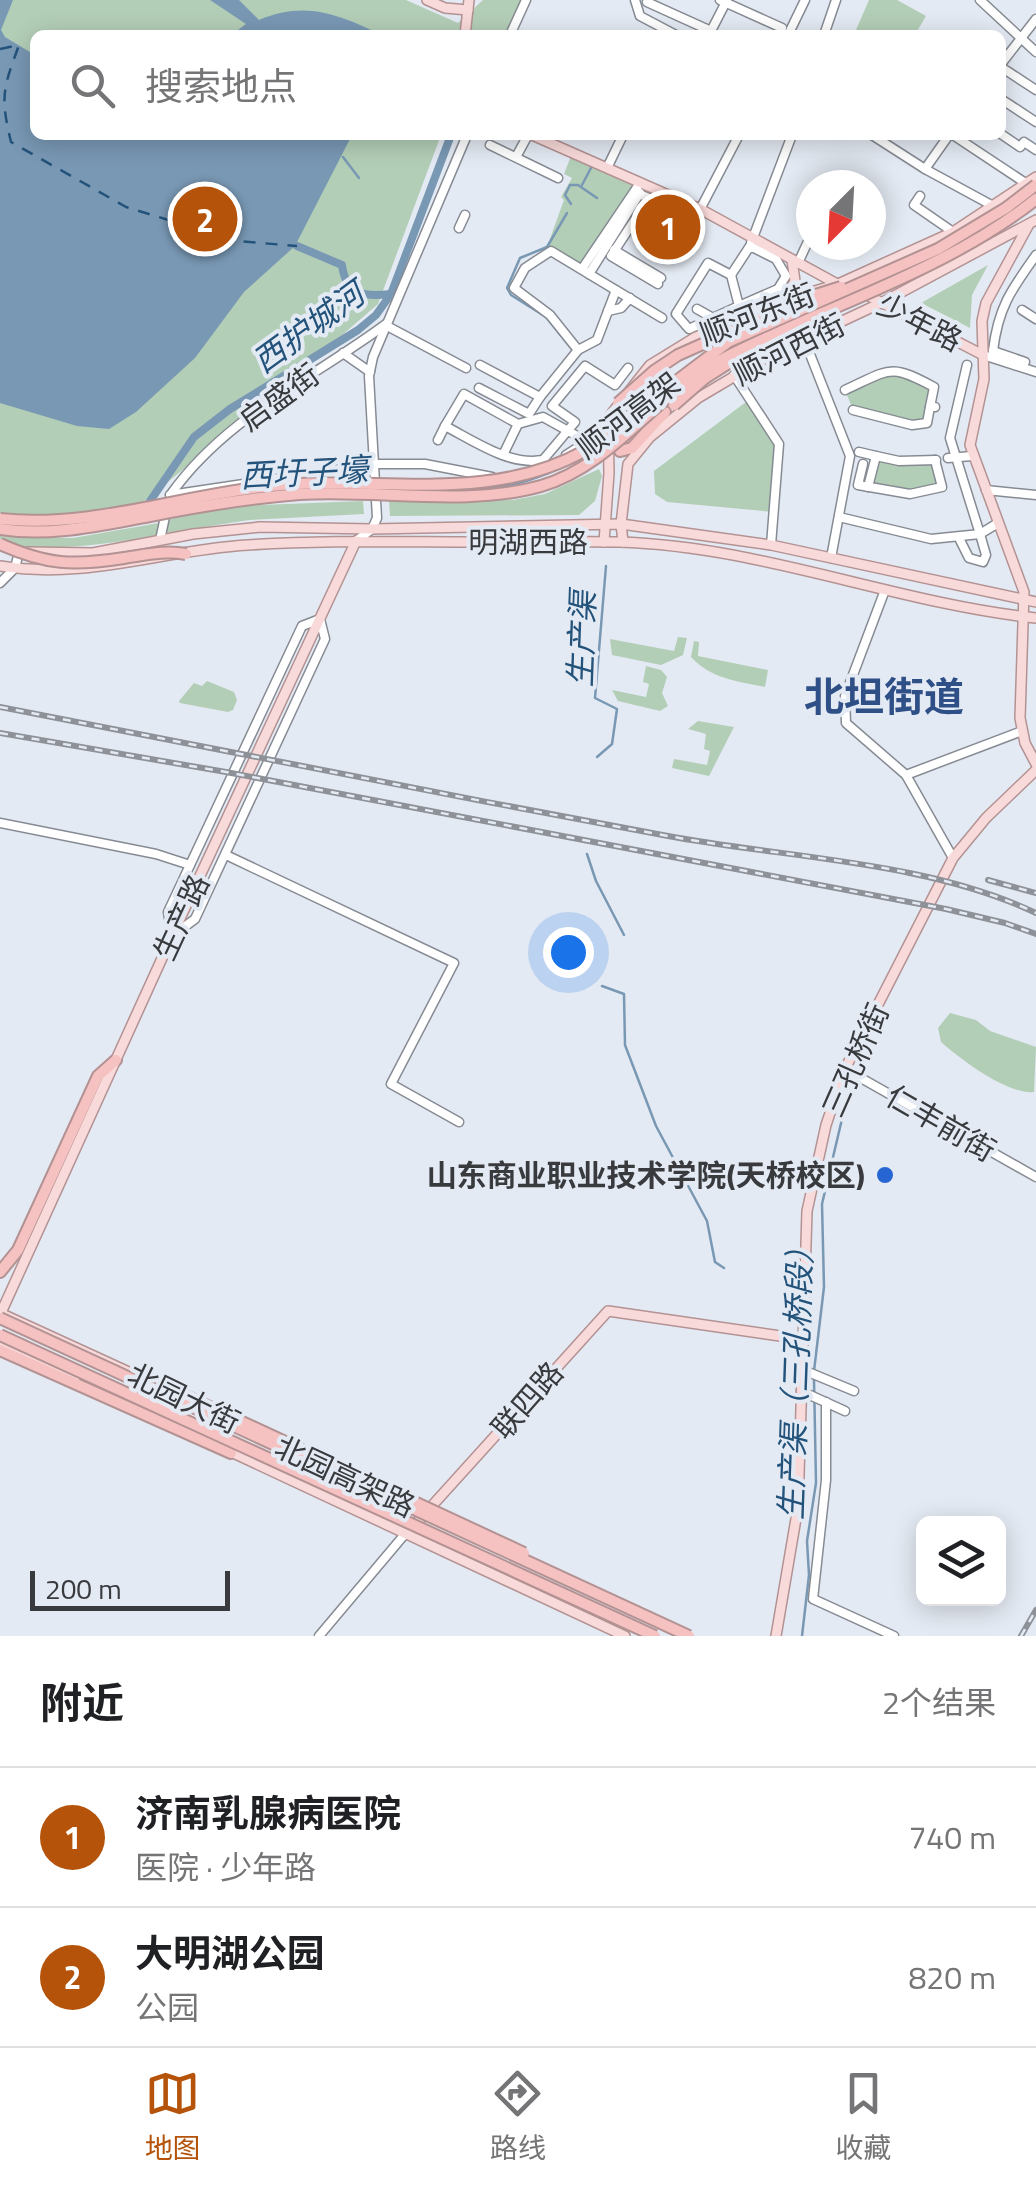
<!DOCTYPE html>
<html lang="zh">
<meta charset="utf-8">
<style>
:root{--surface:#fff;--page:#f6f6f6;--text:#202124;--muted:#757577;--line:#e0e0e0;--accent:#b45309}
body{margin:0;font-family:"Titillium Web","Noto Sans SC",sans-serif;background:var(--page);color:var(--text)}
.controls{position:absolute;right:30px;bottom:30px;display:grid;overflow:hidden;border-radius:15px;box-shadow:0 5px 25px #0003}
.controls button{width:90px;height:90px;display:grid;place-items:center;padding:0;border:0;border-bottom:2px solid var(--line);background:var(--surface);color:var(--text);font:50px sans-serif}
.compass{position:absolute;left:796px;top:170px;width:90px;height:90px;border-radius:50%;background:var(--surface);box-shadow:0 5px 25px #0003;rotate:204deg}
.scale{position:absolute;left:30px;bottom:25px;width:200px;box-sizing:border-box;padding-left:10px;border:5px solid #383a3e;border-top:0;font-size:28px;line-height:35px;white-space:nowrap;color:#383a3e;-webkit-text-stroke:8px #e4eaf3;paint-order:stroke}
.you{position:absolute;left:568px;top:952px;width:35px;height:35px;margin:-25px;border:8px solid #fff;border-radius:50%;background:#1a73e8;box-shadow:0 0 0 15px #1a73e833}
.badge{display:grid;place-items:center;width:65px;height:65px;border-radius:50%;background:var(--accent);color:#fff;font-size:32px;font-weight:700}
.pin{position:absolute;translate:-50% -50%;border:5px solid #fff;box-shadow:0 2px 10px #0006}
.list{margin:0;padding:0;list-style:none}
h2{display:flex;justify-content:space-between;align-items:center;height:130px;margin:0;padding:0 40px;font-size:42px}
h2 small{font-size:32px;font-weight:400;color:var(--muted)}
.list li{display:grid;grid-template-columns:65px 1fr auto;gap:30px;align-items:center;box-sizing:border-box;height:140px;padding:0 40px;border-top:2px solid var(--line)}
.list b{display:block;font-size:38px;white-space:nowrap}
.list p{margin:0;font-size:32px;white-space:nowrap;color:var(--muted)}
.list em{font-size:32px;font-style:normal;color:var(--muted)}
.icon{flex:none;width:55px;height:55px;fill:none;stroke:currentColor;stroke-width:2;stroke-linecap:round;stroke-linejoin:round}
.map{position:relative;flex:none;width:1036px;height:1636px;overflow:hidden}
.search{position:absolute;background:var(--surface);box-shadow:0 5px 25px #0003;left:30px;right:30px;top:30px;height:110px;display:flex;align-items:center;gap:25px;box-sizing:border-box;padding:0 35px;border-radius:15px;color:var(--muted);font-size:38px}
.sheet{height:410px;background:var(--surface)}
nav{display:flex;justify-content:space-around;align-items:center;box-sizing:border-box;height:140px;border-top:2px solid var(--line);background:var(--surface);font-size:28px;color:var(--muted)}
nav a{display:grid;justify-items:center;gap:5px}
nav .on{color:var(--accent)}
.map>svg:first-child{display:block}
</style>
<div class="map">
<svg width="1036" height="1636" viewBox="0 0 1036 1636">
<rect width="100%" height="100%" fill="#e4eaf3"/>
<g fill="#b3ceb7">
<polygon points="0,0 406,0 458,23 483,0 522,0 506,35 35,35 35,135 441,135 378,304 243,421 143,502 91,512 26,516 0,513"/>
<polygon points="869,0 897,0 926,16 916,33 919,35 865,35 856,30"/>
<polygon points="571,156 634,185 581,264 547,247 564,200 561,197 572,178 564,174"/>
<polygon points="988,265 972,295 970,328 921,303"/>
<polygon points="901,369 934,387 927,423 912,425 853,410 845,390"/>
<polygon points="750,399 779,444 774,512 667,502 655,494 654,471"/>
<polygon points="876,456 935,460 942,487 910,494 868,487"/>
<polygon points="599,469 602,476 595,501 579,515 390,516 389,500 513,500 545,494"/>
<polygon points="363,501 364,514 249,520 166,533 170,519 235,506"/>
<path d="M159 523 156 535C103 546 54 550 0 546V536L73 538Z"/>
<polygon points="678,637 687,638 683,655 661,665 612,655 610,639 674,651"/>
<path d="M694 641 699 642 698 656 768 670 765 687C737 681 711 679 691 657Z"/>
<polygon points="646,666 661,670 667,677 662,693 668,706 660,711 618,701 612,690 646,697 649,684 643,682"/>
<polygon points="207,681 234,692 237,700 233,710 228,712 180,703 179,701 194,683 202,686"/>
<polygon points="698,721 734,727 709,776 672,768 674,759 707,765 710,751 704,749 706,734 688,729"/>
<path d="M950 1013 976 1020 990 1031 1036 1047 1034 1092C1008 1095 960 1059 941 1042L938 1028Z"/>
</g>
<g fill="#7998b4">
<polygon points="0,0 13,0 1,30 5,37 35,55 35,135 352,135 295,246 244,292 195,358 136,412 109,429 77,426 0,403"/>
<path d="M210 0H239L259 20C306 0 339 15 382 35H231L246 24Z"/>
</g>
<g fill="none" stroke-linecap="round" stroke-linejoin="round">
<g stroke="#7998b4" stroke-width="2.5">
<polyline points="343,157 359,178"/>
<polyline points="582,185 592,166"/>
<polyline points="571,204 565,195 570,185 578,185 597,198"/>
<polyline points="567,213 547,247 520,258 507,288 511,295 546,317 571,348"/>
<polyline points="719,356 730,348 883,279"/>
<polyline points="612,436 628,424"/>
<polyline points="588,454 603,444"/>
<path d="M445 489C499 492 533 483 581 458"/>
<polyline points="597,757 612,744 617,709 595,698 606,566"/>
<polyline points="587,854 596,881 624,935"/>
<polyline points="602,986 624,994 625,1045 656,1126 707,1221 715,1262 724,1268"/>
<polyline points="814,1371 824,1287 822,1204 842,1119"/>
<polyline points="802,1636 809,1575 807,1541 816,1483 814,1379"/>
</g>
<g stroke="#7998b4" stroke-width="8">
<path d="M297 246 342 265C346 296 364 297 391 294"/>
<polyline points="146,507 194,437 230,409 358,330 376,315 391,294 451,135"/>
</g>
<path stroke="#23537b" stroke-width="2.5" stroke-dasharray="12 10" stroke-linecap="butt" d="M0 49 19 45C3 89 0 96 11 142L126 207 237 241 297 246"/>
<defs>
<g id="minor">
<polyline points="635,0 640,16 676,35"/>
<polyline points="720,0 782,28"/>
<polyline points="980,0 1036,52"/>
<polyline points="647,2 711,31 727,0"/>
<polyline points="510,35 526,0"/>
<polyline points="788,35 805,0"/>
<polyline points="824,35 836,0"/>
<polyline points="1001,64 1036,19"/>
<polyline points="1001,67 1036,90"/>
<polyline points="1001,99 1036,122"/>
<polyline points="1001,134 1020,147 1024,142 1036,150"/>
<polyline points="872,135 925,169 949,135"/>
<polyline points="953,135 1027,184"/>
<polyline points="490,145 558,178"/>
<polyline points="516,157 528,135"/>
<polyline points="607,168 623,135"/>
<polyline points="925,169 995,207"/>
<polyline points="639,194 649,198 611,256 658,284"/>
<polyline points="920,196 914,205 953,232"/>
<polyline points="459,228 465,215"/>
<polyline points="684,240 739,135"/>
<polyline points="751,243 792,135"/>
<polyline points="614,250 661,278"/>
<polygon points="708,263 731,275 739,306 689,329 676,314"/>
<polyline points="798,263 811,235"/>
<polyline points="582,269 640,183"/>
<polyline points="589,274 640,193"/>
<polyline points="731,275 750,246 776,259 786,276 778,289 739,306"/>
<polyline points="616,290 597,340 578,350 550,315 514,288 525,268 551,251 662,318"/>
<polyline points="697,309 713,318"/>
<polyline points="1022,310 1036,319"/>
<polyline points="608,311 621,308 630,298"/>
<polyline points="387,326 466,368"/>
<polyline points="804,339 850,456 831,558"/>
<path d="M993 351C998 308 1011 290 1036 255"/>
<polyline points="343,353 370,372"/>
<polyline points="983,355 1036,372"/>
<polyline points="993,355 993,351 1025,362"/>
<polyline points="480,365 540,397 578,350"/>
<polyline points="734,375 779,444 771,545"/>
<polyline points="479,388 529,414 540,397"/>
<path d="M845 390C891 369 889 363 934 387L930 407H935"/>
<polyline points="853,410 912,425 927,423 930,407"/>
<polyline points="445,426 464,394 518,424"/>
<path d="M438 440 445 426C474 441 509 466 543 460L575 422 552 406 585 366 615 385 628 368"/>
<polyline points="859,452 876,456"/>
<polyline points="503,455 518,424 543,417 586,441"/>
<polyline points="566,455 583,444 608,418"/>
<polyline points="948,458 972,456"/>
<polyline points="863,464 858,485 910,494 942,487 935,460"/>
<polyline points="868,487 876,456 899,461 936,460"/>
<polyline points="986,490 1036,495"/>
<path d="M171 494C226 417 312 379 386 324"/>
<polyline points="170,495 375,464 425,464 492,477"/>
<polyline points="839,517 931,539 980,534 950,438 967,365"/>
<polyline points="959,538 969,558 983,562 986,555 980,534 998,523"/>
<polyline points="160,540 166,512"/>
<polyline points="356,541 372,529 377,518 369,376 373,357 467,135"/>
<polyline points="0,583 15,568 19,552"/>
<polyline points="885,590 845,696 846,723 906,775 953,858"/>
<polygon points="320,619 325,639 195,919 172,936 168,912 302,626"/>
<polyline points="906,775 1022,731"/>
<polyline points="0,823 156,854 190,865"/>
<polyline points="226,855 454,963 391,1084 459,1122"/>
<polyline points="845,1069 1036,1177"/>
<polyline points="801,1369 854,1391"/>
<polyline points="801,1391 845,1411"/>
<polyline points="826,1402 826,1480 813,1599 894,1636"/>
<polyline points="319,1636 405,1534"/>
</g>
<g id="major">
<polyline points="427,0 445,8 468,10"/>
<polyline points="465,35 469,0"/>
<polyline points="532,135 700,209 839,285"/>
<polyline points="1028,226 986,303 982,321 984,379 970,445 1024,592 1020,718 1025,743 1036,764"/>
<polyline points="863,293 983,355"/>
<polyline points="785,300 795,281 792,260"/>
<polyline points="604,542 609,473 608,418 650,365 694,338 785,300 838,284 953,232 1036,177"/>
<polyline points="623,542 621,524 628,464 650,437 698,398 772,354 883,302 1036,220"/>
<polyline points="28,552 93,553 193,534 260,527 372,529 621,524 771,545 1036,602"/>
<path d="M0 566C87 580 162 550 248 545 323 540 399 542 475 542 523 543 571 541 619 542 761 546 895 603 1036 618"/>
<polyline points="0,1313 179,1395"/>
<polyline points="0,1315 178,923 356,541"/>
<polyline points="0,1345 75,1378"/>
<polyline points="229,1451 625,1636"/>
<polyline points="411,1529 608,1311 801,1339"/>
<polyline points="776,1636 798,1507 807,1211 826,1125 845,1069 953,858 986,818 1036,770"/>
</g>
<g id="highway">
<polyline points="620,451 632,448 665,412"/>
<polyline points="0,1272 18,1250 98,1076 116,1060"/>
<polyline points="0,1350 231,1453"/>
</g>
</defs>
<use href="#minor" stroke="#868b93" stroke-width="11"/>
<use href="#major" stroke="#b39293" stroke-width="12"/>
<use href="#highway" stroke="#b39293" stroke-width="14"/>
<use href="#minor" stroke="#fff" stroke-width="8"/>
<use href="#major" stroke="#f9dada" stroke-width="9"/>
<use href="#highway" stroke="#f5c1c1" stroke-width="10"/>
<defs>
<g id="rail">
<path d="M0 707C223 750 445 795 668 836 786 858 927 861 1036 913"/>
<polyline points="0,733 226,772 946,909 1005,923 1036,934"/>
<polyline points="988,880 1036,893"/>
<polyline points="1021,1636 1036,1610"/>
</g>
</defs>
<use href="#rail" stroke="#8e9298" stroke-width="6"/>
<use href="#rail" stroke="#e4eaf3" stroke-width="2.5" stroke-dasharray="8" stroke-linecap="butt"/>
<defs>
<g id="highway-bridge">
<polyline points="618,403 654,371 678,355 806,298 841,287"/>
<polyline points="674,405 705,378 741,355"/>
<path d="M0 519C90 529 181 495 271 486 375 475 488 505 584 451L728 342 938 249 1006 208 1036 185"/>
<path d="M0 529C51 537 100 525 150 516 200 506 249 498 300 494 377 489 467 507 541 486 600 469 641 416 688 381 721 356 758 342 795 325 877 289 966 255 1036 199"/>
<path d="M0 544C47 565 73 566 124 558 145 555 165 550 186 554"/>
<polyline points="0,1318 689,1636"/>
<polyline points="0,1335 655,1636"/>
<polyline points="186,1396 524,1553"/>
</g>
</defs>
<use href="#highway-bridge" stroke="#b39293" stroke-width="14" stroke-linecap="butt"/>
<use href="#highway-bridge" stroke="#f5c1c1" stroke-width="10"/>
</g>
<circle fill="#2665d2" stroke="#e4eaf3" stroke-width="4" cx="885" cy="1175" r="10"/>
<g text-anchor="middle" dominant-baseline="central" stroke-width="8" stroke-linejoin="round" paint-order="stroke">
<g font-size="30" fill="#383a3e" stroke="#e4eaf3">
<text transform="translate(757 314) rotate(-21)">顺河东街</text>
<text transform="translate(920 322) rotate(27)">少年路</text>
<text transform="translate(789 349) rotate(-27)">顺河西街</text>
<text transform="translate(279 397) rotate(-36)">启盛街</text>
<text transform="translate(628 415) rotate(-37)">顺河高架</text>
<text x="528" y="542">明湖西路</text>
<text transform="translate(181 917) rotate(-65)">生产路</text>
<text transform="translate(855 1060) rotate(-66)">三孔桥街</text>
<text transform="translate(941 1123) rotate(30)">仁丰前街</text>
<text transform="translate(184 1398) rotate(26)">北园大街</text>
<text transform="translate(527 1400) rotate(-49)">联四路</text>
<text transform="translate(345 1476) rotate(25)">北园高架路</text>
</g>
<g font-size="30" font-weight="bold" fill="#383a3e" stroke="#e4eaf3" text-anchor="end">
<text x="865" y="1175">山东商业职业技术学院(天桥校区)</text>
</g>
<g font-size="32" font-style="italic" fill="#23537b" stroke="#e4eaf3">
<text transform="translate(308 327) rotate(-36)">西护城河</text>
<text transform="translate(304 472) rotate(-3)">西圩子壕</text>
<text transform="translate(581 639) rotate(-88)">生产渠</text>
<text transform="translate(795 1376) rotate(-88)">生产渠（三孔桥段）</text>
</g>
<g font-size="40" font-weight="bold" fill="#2f5087" stroke="#e4eaf3">
<text x="884" y="696">北坦街道</text>
</g>
</g>
</svg>
<div class="controls">
<button><svg class="icon" aria-label="layers" viewBox="0 0 24 24"><path d="M12 4l9 5-9 5-9-5zM3 14l9 5 9-5"/></svg></button>
</div>
<svg class="compass" viewBox="-18 -18 36 36"><path d="M0-13l5 13h-10z" fill="#e53935"/><path d="M0 13l5-13h-10z" fill="#757577"/></svg>
<div class="scale">200 m</div>
<div class="you"></div>
<div class="pin badge" style="left:668px;top:227px">1</div>
<div class="pin badge" style="left:205px;top:219px">2</div>
<div class="search"><svg class="icon" aria-label="search" viewBox="0 0 24 24"><circle cx="10" cy="10" r="6"/><path d="M15 15l6 6"/></svg>搜索地点</div>
</div>
<section class="sheet">
<h2>附近<small>2个结果</small></h2>
<ul class="list">
<li><span class="badge">1</span><div><b>济南乳腺病医院</b><p>医院 · 少年路</p></div><em>740 m</em></li>
<li><span class="badge">2</span><div><b>大明湖公园</b><p>公园</p></div><em>820 m</em></li>
</ul>
</section>
<nav>
<a class="on"><svg class="icon" aria-label="map" viewBox="0 0 24 24"><path d="M3 6l6-2 6 2 6-2v14l-6 2-6-2-6 2zM9 4v14M15 6v14"/></svg>地图</a>
<a><svg class="icon" aria-label="directions" viewBox="0 0 24 24"><path d="M12 3l9 9-9 9-9-9zM9 14v-3h6M13 9l2 2-2 2"/></svg>路线</a>
<a><svg class="icon" aria-label="saved" viewBox="0 0 24 24"><path d="M7 4h10v16l-5-4-5 4z"/></svg>收藏</a>
</nav>
